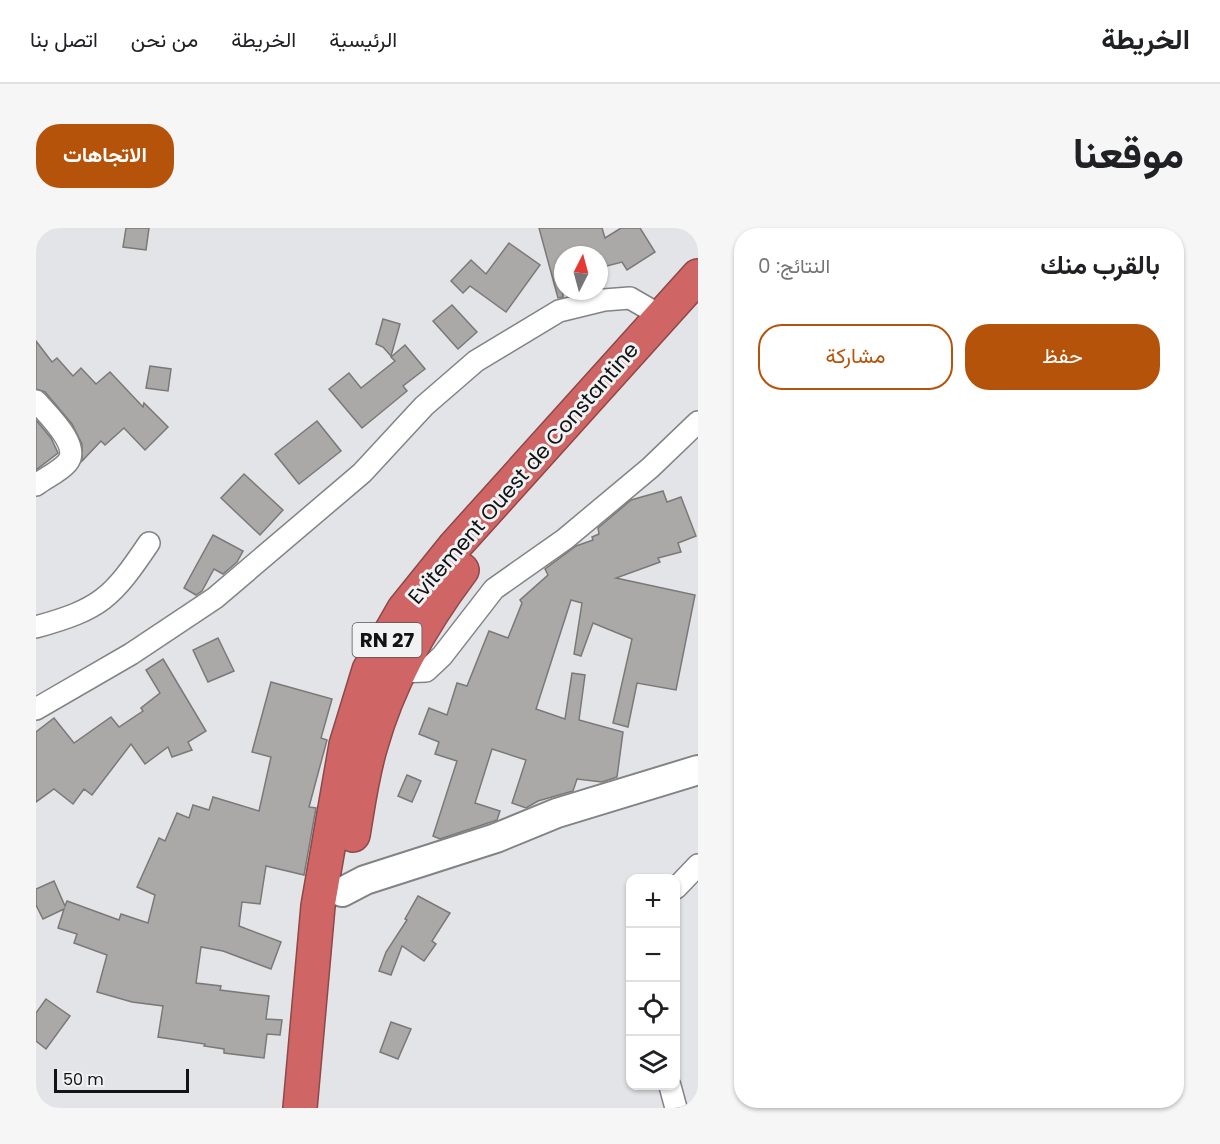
<!DOCTYPE html>
<html lang="ar">
<meta charset="utf-8">
<style>
:root{--surface:#fff;--page:#f6f6f6;--text:#202124;--muted:#757577;--line:#e0e0e0;--accent:#b45309}
body{margin:0;font-family:Poppins,Vazirmatn,sans-serif;background:var(--page);color:var(--text);direction:rtl}
.controls{position:absolute;right:18px;bottom:18px;display:grid;overflow:hidden;border-radius:12px;box-shadow:0 2px 4px #0004}
.controls button{width:54px;height:54px;display:grid;place-items:center;padding:0;border:0;border-bottom:2px solid var(--line);background:var(--surface);color:var(--text);font:30px sans-serif}
.compass{position:absolute;left:518px;top:18px;width:54px;height:54px;border-radius:50%;background:var(--surface);box-shadow:0 2px 4px #0004;rotate:6deg}
.scale{position:absolute;left:18px;bottom:15px;width:135px;box-sizing:border-box;padding-left:6px;border:3px solid #131314;border-top:0;font-size:16px;line-height:21px;white-space:nowrap;color:#131314;-webkit-text-stroke:4px #f0f2f4;paint-order:stroke}
.list{margin:0;padding:0;list-style:none}
h2{display:flex;justify-content:space-between;align-items:center;height:78px;margin:0;padding:0 24px;font-size:26px}
h2 small{font-size:20px;font-weight:400;color:var(--muted)}
.actions{display:flex;gap:12px;padding:18px 24px}
.actions a{flex:1;padding:14px 0;border:2px solid var(--accent);border-radius:24px;text-align:center;font-size:21px;color:var(--accent)}
.actions .main{background:var(--accent);color:#fff}
.icon{flex:none;width:33px;height:33px;fill:none;stroke:currentColor;stroke-width:2;stroke-linecap:round;stroke-linejoin:round}
.map{position:relative;flex:none;width:662px;height:880px;overflow:hidden;direction:ltr;border-radius:24px}
header{display:flex;align-items:center;gap:36px;box-sizing:border-box;height:84px;padding:0 30px;background:var(--surface);border-bottom:2px solid var(--line)}
header strong{font-size:28px}
nav{display:flex;gap:33px;margin-inline-start:auto;font-size:21px}
.intro{display:flex;align-items:center;justify-content:space-between;box-sizing:border-box;height:144px;padding:0 36px}
h1{margin:0;font-size:42px}
.button{padding:15px 27px;border-radius:24px;background:var(--accent);color:#fff;font-size:21px;font-weight:700}
main{display:flex;gap:36px;padding:0 36px}
aside{flex:1;background:var(--surface);border-radius:24px;box-shadow:0 2px 4px #0004}
.map>svg:first-child{display:block}
</style>
<header>
<strong>الخريطة</strong>
<nav><a>الرئيسية</a><a>الخريطة</a><a>من نحن</a><a>اتصل بنا</a></nav>
</header>
<div class="intro"><h1>موقعنا</h1><a class="button">الاتجاهات</a></div>
<main>
<aside>
<h2>بالقرب منك<small>النتائج: 0</small></h2>
<ul class="list">
</ul>
<div class="actions"><a class="main">حفظ</a><a>مشاركة</a></div>
</aside>
<div class="map">
<svg width="662" height="880" viewBox="0 0 662 880">
<rect width="100%" height="100%" fill="#e2e4e7"/>
<g fill="#aba9a7" stroke="#7b7977" stroke-width="1.5">
<polygon points="90,0 113,0 110,22 87,19"/>
<polygon points="503,0 566,0 569,10 585,0 604,0 619,24 591,42 586,34 563,40 563,27 527,27 527,69 522,70"/>
<polygon points="473,15 504,37 470,84 434,58 427,65 415,53 435,32 450,46"/>
<polygon points="416,77 441,104 422,121 397,93"/>
<polygon points="347,91 364,96 355,128 347,119 340,116"/>
<polygon points="0,113 16,134 21,130 37,148 45,140 60,156 74,144 107,179 108,175 132,199 109,222 88,200 69,217 65,213 46,233 46,216 36,196 9,164 0,161"/>
<polygon points="369,117 389,141 367,158 371,163 326,200 293,161 313,145 325,160 359,133 355,129"/>
<polygon points="114,138 135,141 132,163 110,160"/>
<polygon points="0,192 15,210 22,225 0,242"/>
<polygon points="281,193 305,223 263,256 239,226"/>
<polygon points="208,246 247,282 224,307 185,270"/>
<polygon points="627,263 631,274 645,269 660,308 642,315 645,324 622,330 624,334 580,350 659,367 640,462 601,455 592,499 577,495 596,411 557,395 545,428 538,426 546,375 535,372 500,481 529,491 536,445 549,447 543,492 587,504 581,549 566,554 541,551 537,563 502,573 490,580 476,575 490,532 456,521 439,575 464,583 461,592 404,611 397,608 421,533 399,526 403,514 383,506 393,480 411,487 421,455 431,458 453,403 472,410 486,375 484,372 512,347 509,341 540,318 557,312 556,309 563,306 562,300 595,272"/>
<polygon points="177,307 207,323 201,334 187,346 178,341 166,363 160,367 148,360"/>
<polygon points="182,410 198,443 172,454 157,422"/>
<polygon points="127,431 170,503 152,514 156,522 136,529 132,519 109,536 95,516 56,567 48,561 37,576 18,561 0,574 0,504 18,490 38,515 75,489 83,499 107,483 105,480 124,465 110,442"/>
<polygon points="235,454 296,471 285,510 291,512 273,579 280,580 268,647 230,638 224,676 206,674 203,698 245,714 235,741 187,723 165,719 160,755 185,758 184,762 233,768 230,791 246,792 244,807 231,806 228,830 188,825 188,821 168,818 169,816 122,809 127,778 96,774 61,764 71,727 38,715 41,706 22,700 28,681 7,691 0,677 0,661 18,653 29,678 31,673 83,692 85,686 112,695 119,667 101,659 123,610 129,613 141,585 153,590 157,577 173,582 177,569 223,583 235,529 216,524"/>
<polygon points="371,547 385,553 376,574 362,568"/>
<polygon points="382,668 414,685 396,713 400,716 388,733 366,718 355,747 343,743 350,724 371,692 369,691"/>
<polygon points="10,771 34,788 10,821 0,813 0,785"/>
<polygon points="355,794 375,801 362,831 344,824"/>
</g>
<g fill="none" stroke-linecap="round" stroke-linejoin="round">
<defs>
<g id="street">
<path d="M0 173C11 186 46 218 31 235 23 244 9 250 0 257"/>
<path d="M0 399C65 381 76 370 113 315"/>
<polyline points="361,444 390,443 406,428 458,361 529,311 614,240 662,194"/>
<polyline points="0,481 95,426 179,370 326,245 388,178 440,133 523,83 568,72 594,70 625,88"/>
<polyline points="640,660 662,637"/>
<polyline points="634,858 640,880"/>
</g>
<polyline id="secondary" points="306,664 329,652 460,610 521,585 662,542"/>
<g id="highway">
<path d="M317 607C322 578 326 546 335 517 353 453 386 395 426 342"/>
<polyline points="264,880 282,678 310,517 333,442 368,381 418,319 662,48"/>
</g>
</defs>
<use href="#street" stroke="#818385" stroke-width="24"/>
<use href="#secondary" stroke="#818385" stroke-width="32"/>
<use href="#highway" stroke="#8d4849" stroke-width="36"/>
<use href="#street" stroke="#fff" stroke-width="21"/>
<use href="#secondary" stroke="#fff" stroke-width="28"/>
<use href="#highway" stroke="#cf6565" stroke-width="33"/>
</g>
<g text-anchor="middle" dominant-baseline="central" stroke-width="6" stroke-linejoin="round" paint-order="stroke">
<rect fill="#f0f2f4" stroke="#555657" stroke-width="1.5" x="316.5" y="395" width="69" height="34" rx="4.5"/>
<g font-size="20" font-weight="bold" fill="#131314">
<text x="351" y="412">RN 27</text>
</g>
<g font-size="21" fill="#131314" stroke="#f0f2f4">
<text transform="translate(487 245) rotate(-49)">Evitement Ouest de Constantine</text>
</g>
</g>
</svg>
<div class="controls">
<button>+</button>
<button>−</button>
<button><svg class="icon" aria-label="locate" viewBox="0 0 24 24"><circle cx="12" cy="12" r="6"/><path d="M12 2v4M12 18v4M2 12h4M18 12h4"/></svg></button>
<button><svg class="icon" aria-label="layers" viewBox="0 0 24 24"><path d="M12 4l9 5-9 5-9-5zM3 14l9 5 9-5"/></svg></button>
</div>
<svg class="compass" viewBox="-18 -18 36 36"><path d="M0-13l5 13h-10z" fill="#e53935"/><path d="M0 13l5-13h-10z" fill="#757577"/></svg>
<div class="scale">50 m</div>
</div>
</main>
